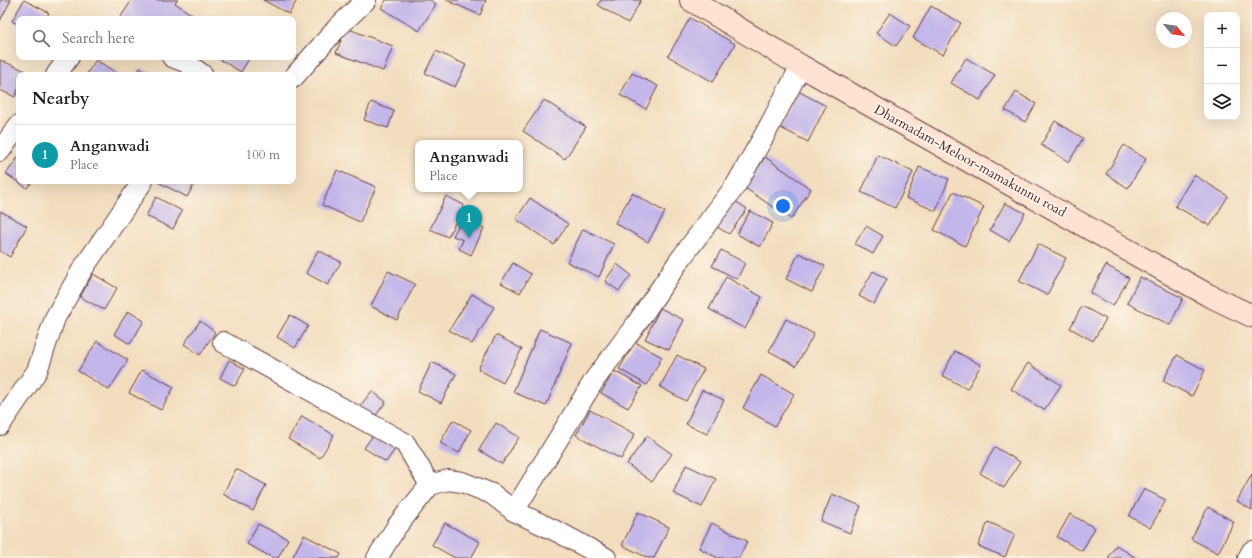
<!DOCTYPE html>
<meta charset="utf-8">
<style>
:root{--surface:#fff;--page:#f6f6f6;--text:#202124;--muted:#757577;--line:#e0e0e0;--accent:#0f766e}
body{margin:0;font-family:Cardo,serif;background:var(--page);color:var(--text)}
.controls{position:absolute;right:12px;top:12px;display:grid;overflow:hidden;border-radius:8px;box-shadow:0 4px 16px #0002}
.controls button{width:36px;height:36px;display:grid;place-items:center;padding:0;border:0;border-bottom:1px solid var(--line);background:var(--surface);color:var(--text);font:20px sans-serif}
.compass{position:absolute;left:1156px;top:12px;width:36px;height:36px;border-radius:50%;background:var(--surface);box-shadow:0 4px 16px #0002;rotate:119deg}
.you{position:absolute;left:783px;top:206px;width:14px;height:14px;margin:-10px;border:3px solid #fff;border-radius:50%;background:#1a73e8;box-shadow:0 0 0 6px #1a73e833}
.badge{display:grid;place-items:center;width:26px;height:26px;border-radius:50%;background:var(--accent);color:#fff;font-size:13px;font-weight:700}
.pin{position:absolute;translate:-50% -33px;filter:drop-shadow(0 1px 2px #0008)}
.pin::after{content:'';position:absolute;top:21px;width:14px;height:12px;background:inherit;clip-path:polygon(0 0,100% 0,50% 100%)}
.popup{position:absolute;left:415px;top:140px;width:108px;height:52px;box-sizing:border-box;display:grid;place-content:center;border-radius:8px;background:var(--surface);filter:drop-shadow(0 1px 3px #0005);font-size:13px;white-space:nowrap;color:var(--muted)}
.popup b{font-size:15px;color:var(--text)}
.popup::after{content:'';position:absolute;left:50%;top:100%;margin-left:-8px;border:8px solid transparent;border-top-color:var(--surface)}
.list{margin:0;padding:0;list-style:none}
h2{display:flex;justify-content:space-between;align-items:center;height:52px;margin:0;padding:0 16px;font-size:17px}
h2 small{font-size:13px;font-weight:400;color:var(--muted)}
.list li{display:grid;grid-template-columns:26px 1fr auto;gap:12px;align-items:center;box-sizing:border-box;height:60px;padding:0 16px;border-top:1px solid var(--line)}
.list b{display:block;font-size:15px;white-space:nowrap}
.list p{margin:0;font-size:13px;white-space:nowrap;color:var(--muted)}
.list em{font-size:13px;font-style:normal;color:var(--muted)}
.icon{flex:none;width:22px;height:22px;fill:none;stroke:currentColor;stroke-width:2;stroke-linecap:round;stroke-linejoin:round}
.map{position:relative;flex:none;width:1252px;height:558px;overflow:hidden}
.search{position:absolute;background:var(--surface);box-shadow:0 4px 16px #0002;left:16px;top:16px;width:280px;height:44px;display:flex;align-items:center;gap:10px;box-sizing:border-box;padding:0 14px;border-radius:8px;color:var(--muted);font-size:15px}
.panel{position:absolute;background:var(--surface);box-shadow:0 4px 16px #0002;left:16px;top:72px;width:280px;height:112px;border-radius:8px}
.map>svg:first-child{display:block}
</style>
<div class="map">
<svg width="1252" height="558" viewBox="0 0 1252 558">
<rect width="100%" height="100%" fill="#fcf5e5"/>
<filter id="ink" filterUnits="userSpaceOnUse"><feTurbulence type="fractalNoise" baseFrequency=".025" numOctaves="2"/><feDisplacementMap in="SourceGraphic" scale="8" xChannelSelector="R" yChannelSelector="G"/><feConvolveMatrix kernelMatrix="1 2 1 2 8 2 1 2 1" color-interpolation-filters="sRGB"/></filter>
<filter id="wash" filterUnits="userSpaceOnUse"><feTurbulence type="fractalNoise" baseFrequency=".012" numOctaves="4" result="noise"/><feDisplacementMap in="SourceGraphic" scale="16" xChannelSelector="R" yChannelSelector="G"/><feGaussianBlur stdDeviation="0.9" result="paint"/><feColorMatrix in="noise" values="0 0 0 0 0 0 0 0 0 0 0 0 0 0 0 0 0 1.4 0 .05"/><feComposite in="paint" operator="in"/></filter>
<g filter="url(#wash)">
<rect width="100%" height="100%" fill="#f3ddbf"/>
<g id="blocks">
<g fill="#c3b6ea">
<polygon points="0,0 11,0 0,21"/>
<polygon points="24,0 49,13 45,19 19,19 19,25 12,21"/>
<polygon points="132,0 178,0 175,3 194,16 191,19 121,19 120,18"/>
<polygon points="263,0 297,0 289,14"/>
<polygon points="386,0 430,0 436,4 419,31 381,8"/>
<polygon points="446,0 486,0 480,15"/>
<polygon points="601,0 641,0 628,23 598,5"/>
<polygon points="931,6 961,23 943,55 913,38"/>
<polygon points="890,13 910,26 896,46 876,33"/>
<polygon points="690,18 735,44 713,82 668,56"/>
<polygon points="346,28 393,46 383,71 336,53"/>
<polygon points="436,51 466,65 455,87 425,73"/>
<polygon points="216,57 250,57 241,72"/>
<polygon points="966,58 995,75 980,100 951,83"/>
<polygon points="0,60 26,71 24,75 19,75 19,87 15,97 0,90"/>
<polygon points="96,60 120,75 86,75"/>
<polygon points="140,68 154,75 136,75"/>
<polygon points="632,73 658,86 646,109 620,95"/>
<polygon points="798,91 826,106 808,142 779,127"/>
<polygon points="1016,92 1036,104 1025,122 1005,110"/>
<polygon points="544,100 586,127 565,159 523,131"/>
<polygon points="371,102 394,111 388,128 364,120"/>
<polygon points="1055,121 1083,138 1069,162 1041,145"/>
<polygon points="1124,145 1146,159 1128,188 1106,174"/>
<polygon points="878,155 913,172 895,208 861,192"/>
<polygon points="19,156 19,181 33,181 27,188 6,174"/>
<polygon points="765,157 811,189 791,219 745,188"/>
<polygon points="919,167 949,179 936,211 906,198"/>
<polygon points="337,170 376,187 360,222 322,205"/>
<polygon points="1194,175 1228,196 1210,226 1175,206"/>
<polygon points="156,181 196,181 187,197"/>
<polygon points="953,192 984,207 965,246 934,230"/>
<polygon points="632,193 665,212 648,242 615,223"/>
<polygon points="446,196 464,205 448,237 430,229"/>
<polygon points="156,197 182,211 173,229 146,216"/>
<polygon points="530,198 568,224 554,245 516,219"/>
<polygon points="735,201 747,209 729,234 717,227"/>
<polygon points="1005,203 1025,213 1009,241 990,230"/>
<polygon points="0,211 27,226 10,257 0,251"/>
<polygon points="750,211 773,223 760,247 737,234"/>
<polygon points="463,217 484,228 471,255 459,249 463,240 453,236"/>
<polygon points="866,226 883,236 873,254 855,244"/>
<polygon points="583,229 614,244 599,277 567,262"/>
<polygon points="1038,244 1066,258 1047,295 1019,281"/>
<polygon points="318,250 341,262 328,285 306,273"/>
<polygon points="721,250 745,263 737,279 712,266"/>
<polygon points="799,253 825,266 812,292 786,279"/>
<polygon points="513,263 531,274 520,293 501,283"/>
<polygon points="617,264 631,275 619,291 605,281"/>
<polygon points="1106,265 1129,278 1113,306 1090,293"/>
<polygon points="388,271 415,284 397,320 371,306"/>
<polygon points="873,271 887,279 874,304 859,296"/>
<polygon points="93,274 117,288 104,310 80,297"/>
<polygon points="726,277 762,297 745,329 709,309"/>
<polygon points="1140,277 1183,298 1170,325 1127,303"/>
<polygon points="472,294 494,307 472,344 449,330"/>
<polygon points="1082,306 1106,319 1093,341 1070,328"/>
<polygon points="660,308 684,320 669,350 645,339"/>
<polygon points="128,311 144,321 130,344 114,334"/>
<polygon points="290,315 308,326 295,348 277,337"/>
<polygon points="786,319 814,334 796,366 769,351"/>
<polygon points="200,321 215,332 200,355 184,344"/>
<polygon points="540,329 572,343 546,406 513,392"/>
<polygon points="496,335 522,349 503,383 478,369"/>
<polygon points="97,341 128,360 109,390 78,371"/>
<polygon points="635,342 662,357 647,385 619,369"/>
<polygon points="955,351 981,365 967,389 942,375"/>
<polygon points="677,355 704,369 686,401 660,387"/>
<polygon points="1177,355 1205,370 1192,396 1163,381"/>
<polygon points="229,360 245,369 235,386 220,378"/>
<polygon points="432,362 456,374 441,403 418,391"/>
<polygon points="1028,363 1061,385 1044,410 1011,389"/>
<polygon points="142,370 174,387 161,410 129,393"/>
<polygon points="614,371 642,386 628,408 601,393"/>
<polygon points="761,375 794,394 775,426 743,408"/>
<polygon points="702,390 724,400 707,434 686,424"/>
<polygon points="372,391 386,402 373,419 359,407"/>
<polygon points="590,410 635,434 621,459 576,435"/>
<polygon points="302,416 334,435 320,458 288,439"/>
<polygon points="453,420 471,430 459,453 440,443"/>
<polygon points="496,423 519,437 502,464 479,450"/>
<polygon points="376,431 398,445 386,462 364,448"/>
<polygon points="647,436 672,454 652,482 627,464"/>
<polygon points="995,447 1020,462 1004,488 980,473"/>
<polygon points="686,465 716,479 702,507 673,493"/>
<polygon points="236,469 266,485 253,511 223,494"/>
<polygon points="1252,474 1252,510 1237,501"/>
<polygon points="1144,489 1166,500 1150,528 1129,516"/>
<polygon points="832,494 861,506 850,533 821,521"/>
<polygon points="1208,507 1234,522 1218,553 1191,539"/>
<polygon points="638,512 669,527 654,558 648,558 622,545"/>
<polygon points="1070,514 1095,528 1082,551 1057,537"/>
<polygon points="988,522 1015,534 1005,557 978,546"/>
<polygon points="445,523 480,542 471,558 455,558 432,545"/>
<polygon points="712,523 747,541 739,558 718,558 699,548"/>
<polygon points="258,524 288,539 278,558 273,558 247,544"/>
<polygon points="304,535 341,554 339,558 292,558"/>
<polygon points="1116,545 1136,558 1108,558"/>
</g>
</g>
</g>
<g filter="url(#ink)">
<use href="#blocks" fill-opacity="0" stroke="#633c41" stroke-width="1"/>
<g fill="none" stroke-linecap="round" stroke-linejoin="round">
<defs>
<g id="street">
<polyline points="172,57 185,62 203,75"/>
<polyline points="56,75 69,57"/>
<polyline points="293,78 337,28 366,0"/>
<polyline points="0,151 19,125"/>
<polyline points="223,342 405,443 430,485"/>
<polyline points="0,425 37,371 55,318 82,270 143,181"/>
<polyline points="377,558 397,526 430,485 448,480 462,482 492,494 514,511"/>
<polyline points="606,558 562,534 514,511 595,379 637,323 679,261 736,185 764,136 801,66"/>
<polyline points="1248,558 1252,551"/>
</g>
<polyline id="secondary" points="691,0 801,66 974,164 1208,295 1252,316"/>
</defs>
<use href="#street" stroke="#633c41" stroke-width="22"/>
<use href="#secondary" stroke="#633c41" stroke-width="24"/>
<use href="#street" stroke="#fff" stroke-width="20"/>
<use href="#secondary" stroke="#fee3d2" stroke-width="22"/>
</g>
</g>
<g text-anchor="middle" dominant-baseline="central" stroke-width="3.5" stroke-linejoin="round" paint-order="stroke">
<g font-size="13" fill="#4a1f2b" stroke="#fcf5e5">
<text transform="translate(970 161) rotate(29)">Dharmadam-Meloor-mamakunnu road</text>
</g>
</g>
</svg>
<div class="controls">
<button>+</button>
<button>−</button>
<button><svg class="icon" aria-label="layers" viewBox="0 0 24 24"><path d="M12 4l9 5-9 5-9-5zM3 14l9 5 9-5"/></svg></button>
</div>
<svg class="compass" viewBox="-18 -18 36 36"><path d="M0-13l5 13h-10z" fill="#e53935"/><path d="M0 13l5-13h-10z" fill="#757577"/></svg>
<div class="you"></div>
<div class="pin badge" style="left:469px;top:238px;background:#0f9aa8">1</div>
<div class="popup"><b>Anganwadi</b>Place</div>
<div class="search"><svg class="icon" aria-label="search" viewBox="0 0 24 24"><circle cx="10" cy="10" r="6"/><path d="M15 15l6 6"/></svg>Search here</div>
<section class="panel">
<h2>Nearby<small></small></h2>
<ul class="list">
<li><span class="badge" style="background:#0f9aa8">1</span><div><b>Anganwadi</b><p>Place</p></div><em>100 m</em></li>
</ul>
</section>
</div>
